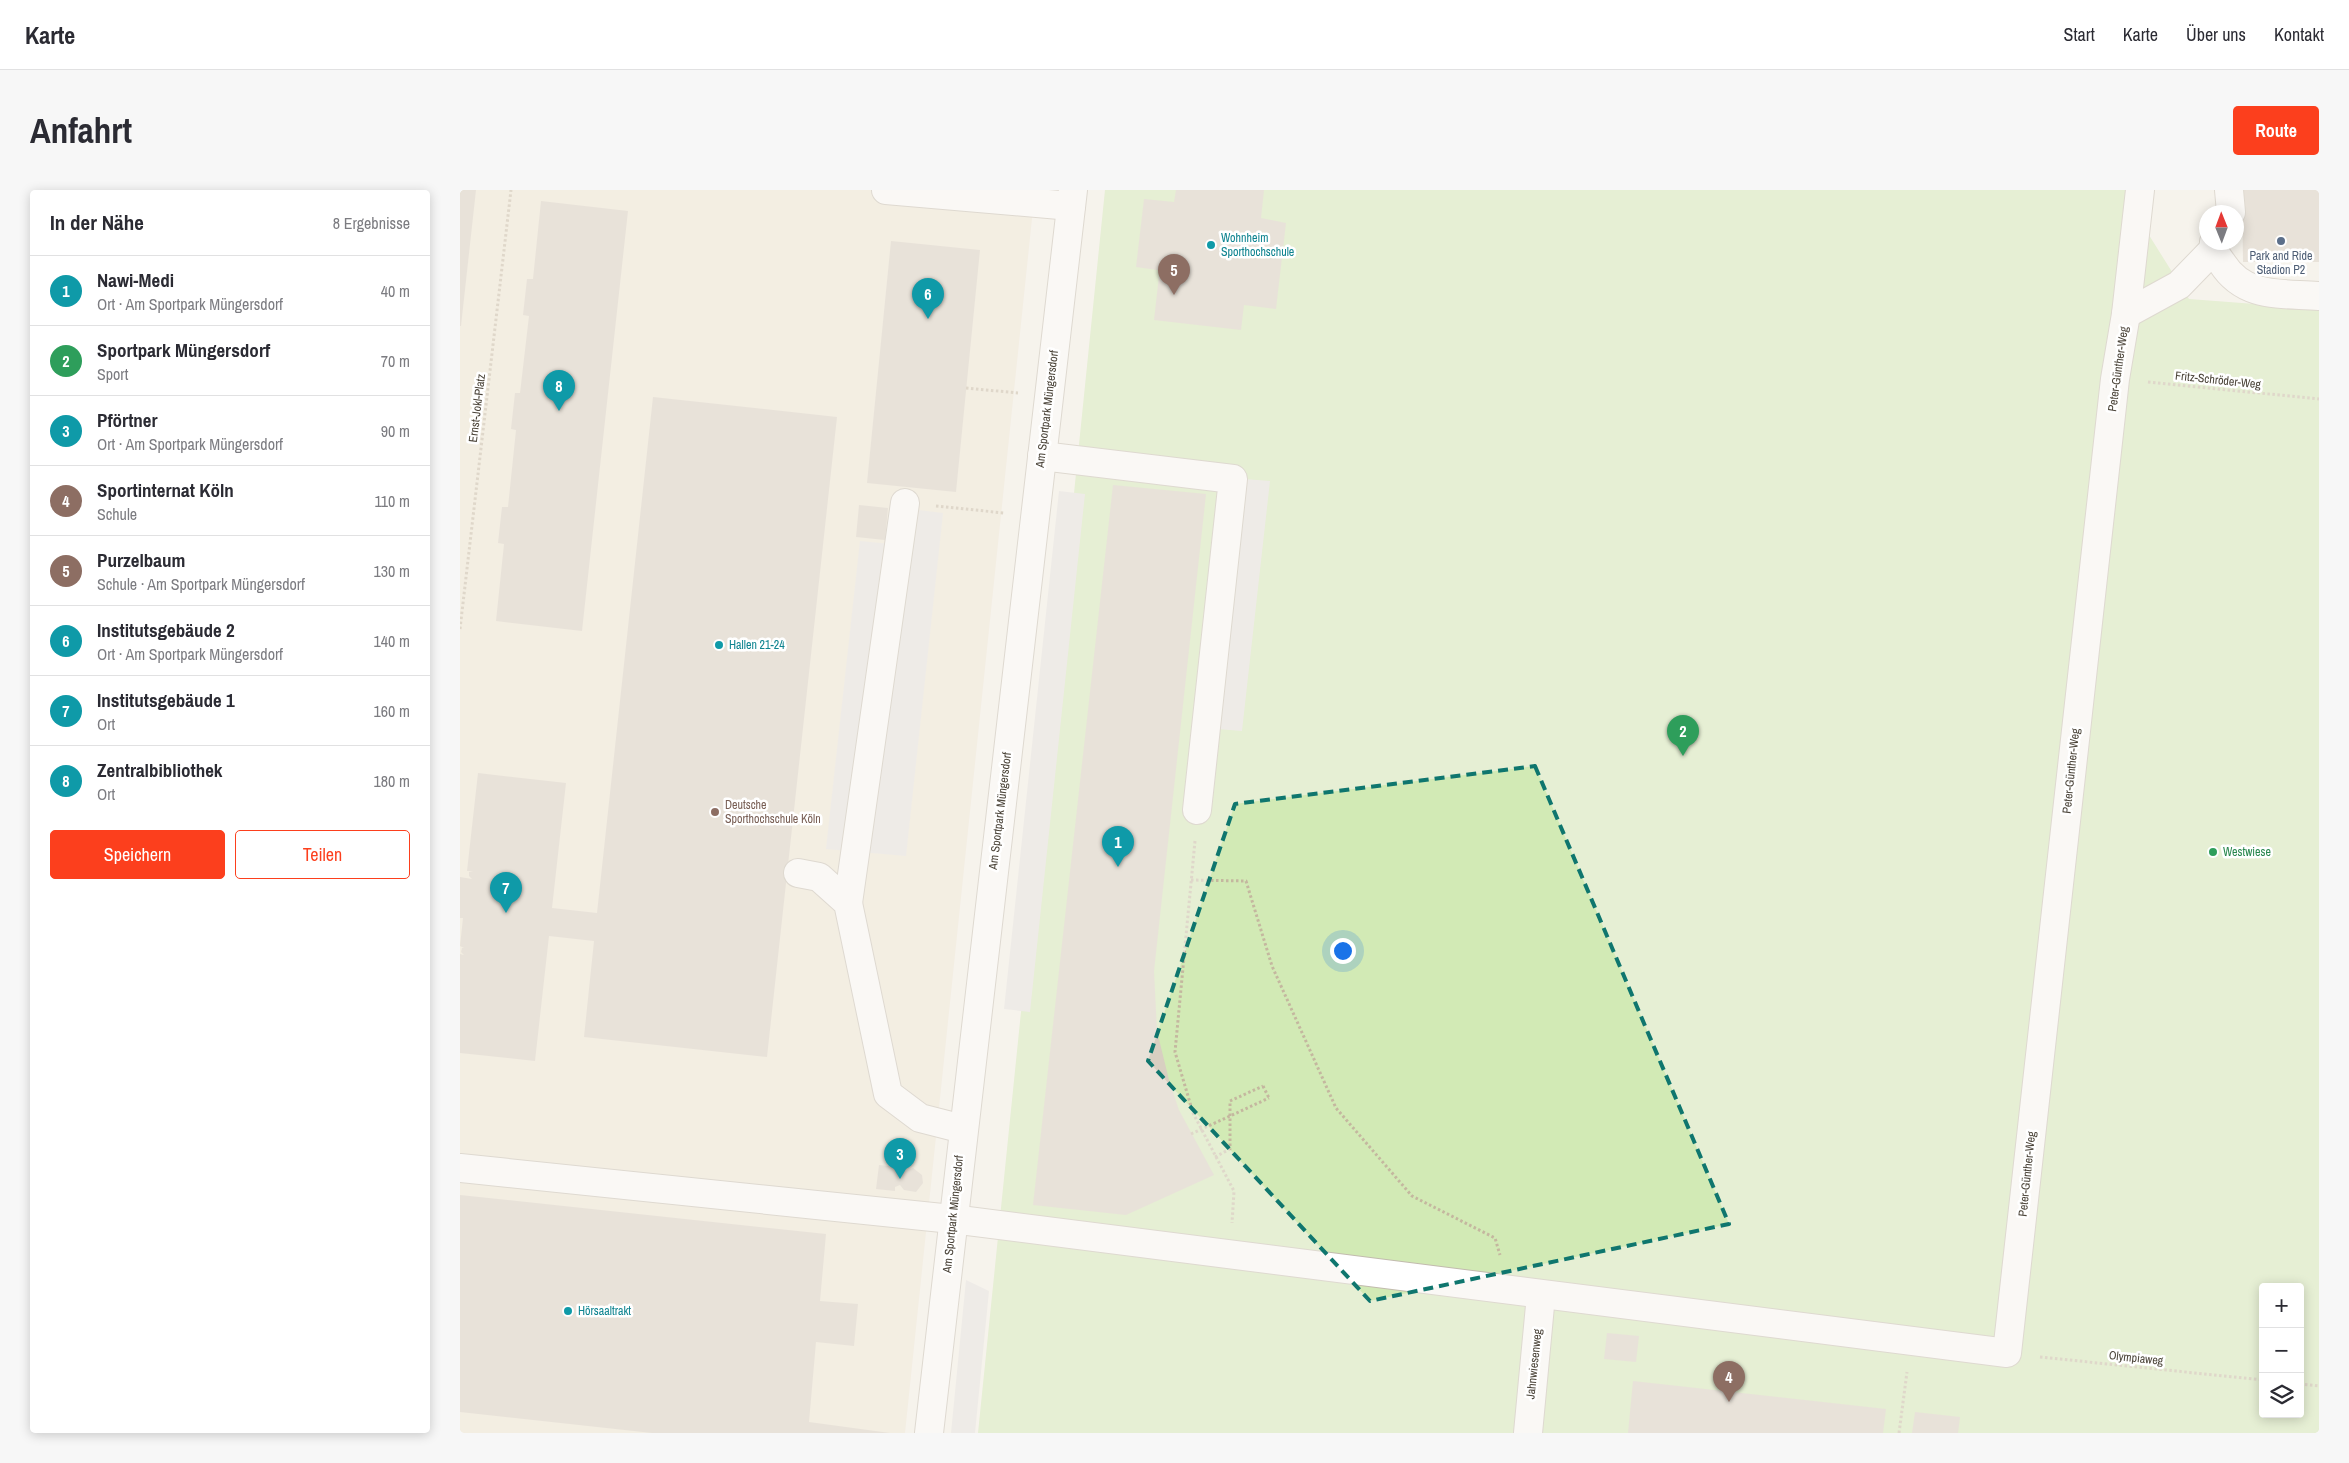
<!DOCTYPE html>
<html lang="de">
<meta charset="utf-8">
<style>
:root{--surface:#fff;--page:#f7f7f7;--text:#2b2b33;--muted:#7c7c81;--line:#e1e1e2;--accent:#fc3f1d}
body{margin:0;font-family:"Archivo Narrow",sans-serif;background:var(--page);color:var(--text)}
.controls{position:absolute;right:15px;bottom:15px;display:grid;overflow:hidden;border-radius:5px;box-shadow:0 2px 12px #0003}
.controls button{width:45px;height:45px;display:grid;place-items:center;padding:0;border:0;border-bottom:1px solid var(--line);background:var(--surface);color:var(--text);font:25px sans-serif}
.compass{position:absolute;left:1739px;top:15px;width:45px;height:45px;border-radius:50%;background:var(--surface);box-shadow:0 2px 12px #0003;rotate:359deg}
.you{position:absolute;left:882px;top:760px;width:18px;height:18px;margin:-12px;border:4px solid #fff;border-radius:50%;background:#1a73e8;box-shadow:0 0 0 8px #1a73e833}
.badge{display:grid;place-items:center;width:32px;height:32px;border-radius:50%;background:var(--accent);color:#fff;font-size:16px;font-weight:700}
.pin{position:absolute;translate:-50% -41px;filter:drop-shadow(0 1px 2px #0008)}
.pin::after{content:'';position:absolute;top:26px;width:18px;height:15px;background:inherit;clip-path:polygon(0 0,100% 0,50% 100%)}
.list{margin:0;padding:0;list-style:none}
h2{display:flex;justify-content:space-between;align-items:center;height:65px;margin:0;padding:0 20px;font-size:21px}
h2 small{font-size:16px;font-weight:400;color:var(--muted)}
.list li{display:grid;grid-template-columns:32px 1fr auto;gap:15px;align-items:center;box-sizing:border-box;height:70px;padding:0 20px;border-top:1px solid var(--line)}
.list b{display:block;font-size:19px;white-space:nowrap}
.list p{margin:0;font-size:16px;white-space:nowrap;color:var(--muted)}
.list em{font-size:16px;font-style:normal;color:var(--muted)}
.actions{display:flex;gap:10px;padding:15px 20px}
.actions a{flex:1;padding:11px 0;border:1px solid var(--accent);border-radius:5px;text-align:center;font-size:18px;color:var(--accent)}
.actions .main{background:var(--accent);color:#fff}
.icon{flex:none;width:28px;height:28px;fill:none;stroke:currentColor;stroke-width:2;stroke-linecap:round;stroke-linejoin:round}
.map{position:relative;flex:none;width:1859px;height:1243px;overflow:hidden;border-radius:5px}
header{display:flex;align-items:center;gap:30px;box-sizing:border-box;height:70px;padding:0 25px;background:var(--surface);border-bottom:1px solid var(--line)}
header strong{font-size:24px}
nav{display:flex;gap:28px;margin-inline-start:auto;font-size:18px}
.intro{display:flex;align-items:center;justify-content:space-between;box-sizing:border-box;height:120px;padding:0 30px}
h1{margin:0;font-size:35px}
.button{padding:12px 22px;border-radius:5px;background:var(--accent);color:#fff;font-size:18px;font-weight:700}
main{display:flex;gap:30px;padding:0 30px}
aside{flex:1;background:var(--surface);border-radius:5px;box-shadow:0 2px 12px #0003}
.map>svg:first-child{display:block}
</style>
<header>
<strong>Karte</strong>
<nav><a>Start</a><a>Karte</a><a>Über uns</a><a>Kontakt</a></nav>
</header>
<div class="intro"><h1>Anfahrt</h1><a class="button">Route</a></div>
<main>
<aside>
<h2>In der Nähe<small>8 Ergebnisse</small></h2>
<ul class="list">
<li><span class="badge" style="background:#0f9aa8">1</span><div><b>Nawi-Medi</b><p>Ort · Am Sportpark Müngersdorf</p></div><em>40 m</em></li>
<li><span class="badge" style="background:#2e9e5b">2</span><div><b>Sportpark Müngersdorf</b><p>Sport</p></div><em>70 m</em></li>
<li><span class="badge" style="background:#0f9aa8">3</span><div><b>Pförtner</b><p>Ort · Am Sportpark Müngersdorf</p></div><em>90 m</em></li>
<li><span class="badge" style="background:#8d6e63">4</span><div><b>Sportinternat Köln</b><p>Schule</p></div><em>110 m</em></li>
<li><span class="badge" style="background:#8d6e63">5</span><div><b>Purzelbaum</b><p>Schule · Am Sportpark Müngersdorf</p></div><em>130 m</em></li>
<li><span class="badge" style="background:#0f9aa8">6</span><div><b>Institutsgebäude 2</b><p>Ort · Am Sportpark Müngersdorf</p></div><em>140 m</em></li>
<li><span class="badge" style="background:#0f9aa8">7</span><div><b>Institutsgebäude 1</b><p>Ort</p></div><em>160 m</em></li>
<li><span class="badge" style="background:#0f9aa8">8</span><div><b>Zentralbibliothek</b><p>Ort</p></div><em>180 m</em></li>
</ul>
<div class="actions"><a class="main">Speichern</a><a>Teilen</a></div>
</aside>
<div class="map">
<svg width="1859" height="1243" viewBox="0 0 1859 1243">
<rect width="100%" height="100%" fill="#f6f3ec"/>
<polygon fill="#efe8d6" points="0,0 575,0 445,1243 0,1243"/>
<path fill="#d2eab5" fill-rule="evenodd" d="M645 0H1680L1677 26 1729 109 1859 119V1243H518ZM1803 1097H1840V1224H1803Z"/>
<g fill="#e5e3e0">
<polygon points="785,289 810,291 782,541 757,539"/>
<polygon points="599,301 625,304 570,822 544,819"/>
<polygon points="458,320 483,323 446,666 366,659 400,351 451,356"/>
<polygon points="506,1090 529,1101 515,1243 491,1243"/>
</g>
<g fill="#d8cfc1">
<polygon points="0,0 16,0 1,136 0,136"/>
<polygon points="716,0 804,0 801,28 826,33 816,119 784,115 781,140 694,130 699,86 703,86 704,81 676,77 684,9 714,12"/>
<polygon points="1782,0 1859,0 1859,72 1783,72"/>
<polygon points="81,11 168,21 122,441 36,431 44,354 38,353 42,317 48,317 56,240 51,239 55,203 60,203 69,126 63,125 67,89 73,89"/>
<polygon points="431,51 520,60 496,302 407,293"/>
<polygon points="193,207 377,227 307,867 124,847 134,751 89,746 75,871 0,863 0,764 4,765 1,762 2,758 4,758 0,756 3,728 0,728 0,687 12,689 9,686 9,682 13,681 7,681 18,583 106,593 92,718 137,723"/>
<polygon points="653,295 746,304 694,781 697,841 709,890 719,920 754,985 666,1025 573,1015"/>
<polygon points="399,315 428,318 425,350 396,347"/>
<polygon points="419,975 437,977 437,979 441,983 453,978 462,985 463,993 456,1002 444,1000 440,995 435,997 435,1001 416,999"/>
<polygon points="0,1005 366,1044 360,1111 398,1114 394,1156 356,1152 349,1232 430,1243 192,1243 0,1222"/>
<polygon points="1147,1143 1179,1146 1176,1172 1144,1169"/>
<polygon points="1173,1191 1426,1219 1423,1243 1168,1243"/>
<polygon points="1455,1222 1500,1227 1498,1243 1452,1243"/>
</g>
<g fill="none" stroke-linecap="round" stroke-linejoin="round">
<defs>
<g id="minor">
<polyline points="426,0 611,16"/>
<polyline points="1769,0 1771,22"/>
<path d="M1754 52C1753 62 1757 66 1762 73 1785 109 1821 103 1859 106"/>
<polyline points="1666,124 1719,95 1753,60"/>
<polyline points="582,266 773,289 737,620"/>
<polyline points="338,683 359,687 388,713 428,904 460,928 503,939"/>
<polyline points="388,713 445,313"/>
<polyline points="0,978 492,1029 1547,1163 1655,189 1666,124 1680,0"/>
<polyline points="469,1243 613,0"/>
<polyline points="1068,1243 1081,1105"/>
</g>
</defs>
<use href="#minor" stroke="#c2bbae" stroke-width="30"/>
<g stroke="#c4b79f" stroke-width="3" stroke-dasharray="2.5 2.5" stroke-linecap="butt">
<polyline points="1688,192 1859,209"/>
<polyline points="506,198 558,203"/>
<polyline points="476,316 544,323"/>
<polyline points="0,439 51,0"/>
<polyline points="735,651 715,862 733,923 774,1001 772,1033"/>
<polyline points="731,690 786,691 812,776 876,918 952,1006 1035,1048 1040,1065"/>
<polyline points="803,896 809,908"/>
<polyline points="731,944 809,908"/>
<polyline points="755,967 770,959 770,911 803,896"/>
<polyline points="1580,1167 1803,1190"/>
<polyline points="1840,1194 1859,1196"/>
<polyline points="1439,1243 1447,1182"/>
</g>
<use href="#minor" stroke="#fff" stroke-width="28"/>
</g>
<path d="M0 0H1859V1243H0ZM1075 576 1269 1034 910 1111 688 871 775 614Z" fill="#f6f3ec" fill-opacity=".55" fill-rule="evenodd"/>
<path fill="none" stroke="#0f766e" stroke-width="4" stroke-dasharray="10 6" stroke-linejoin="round" d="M1075 576 1269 1034 910 1111 688 871 775 614Z"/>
<circle fill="#5c6f8a" stroke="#fff" stroke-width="2" cx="1821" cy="51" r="5"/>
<g fill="#0f9aa8" stroke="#fff" stroke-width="2">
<circle cx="751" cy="55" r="5"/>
<circle cx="259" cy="455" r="5"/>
<circle cx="108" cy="1121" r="5"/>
</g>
<circle fill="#8d6e63" stroke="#fff" stroke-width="2" cx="255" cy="622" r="5"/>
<circle fill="#2e9e5b" stroke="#fff" stroke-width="2" cx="1753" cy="662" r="5"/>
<g text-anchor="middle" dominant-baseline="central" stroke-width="5" stroke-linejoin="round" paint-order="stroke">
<g font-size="12" fill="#0d838f" stroke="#fff" text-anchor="start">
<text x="761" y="48">Wohnheim<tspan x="761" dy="14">Sporthochschule</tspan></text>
<text x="269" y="455">Hallen 21-24</text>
<text x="118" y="1121">Hörsaaltrakt</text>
</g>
<g font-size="12" fill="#4e5e75" stroke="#fff">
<text x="1821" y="66">Park and Ride<tspan x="1821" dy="14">Stadion P2</tspan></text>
</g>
<g font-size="12" fill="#4b4439" stroke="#fff">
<text transform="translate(1658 179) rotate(-82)">Peter-Günther-Weg</text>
<text transform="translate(1758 190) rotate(6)">Fritz-Schröder-Weg</text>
<text transform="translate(17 218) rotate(-83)">Ernst-Jokl-Platz</text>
<text transform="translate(587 219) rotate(-83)">Am Sportpark Müngersdorf</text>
<text transform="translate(1611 581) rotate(-84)">Peter-Günther-Weg</text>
<text transform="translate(540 621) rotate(-83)">Am Sportpark Müngersdorf</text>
<text transform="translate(1567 984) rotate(-84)">Peter-Günther-Weg</text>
<text transform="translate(493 1024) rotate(-84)">Am Sportpark Müngersdorf</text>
<text transform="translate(1676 1168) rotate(6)">Olympiaweg</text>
<text transform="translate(1074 1174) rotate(-84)">Jahnwiesenweg</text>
</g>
<g font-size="12" fill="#785e54" stroke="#fff" text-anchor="start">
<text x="265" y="615">Deutsche<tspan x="265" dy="14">Sporthochschule Köln</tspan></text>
</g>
<g font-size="12" fill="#27864d" stroke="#fff" text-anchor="start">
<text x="1763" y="662">Westwiese</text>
</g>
</g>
</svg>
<div class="controls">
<button>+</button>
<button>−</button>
<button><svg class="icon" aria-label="layers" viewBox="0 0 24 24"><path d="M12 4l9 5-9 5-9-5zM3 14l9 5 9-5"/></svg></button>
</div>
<svg class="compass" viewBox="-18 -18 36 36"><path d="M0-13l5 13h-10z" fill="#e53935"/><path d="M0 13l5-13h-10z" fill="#7c7c81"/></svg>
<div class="you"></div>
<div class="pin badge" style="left:658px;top:677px;background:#0f9aa8">1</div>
<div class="pin badge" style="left:1223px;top:566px;background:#2e9e5b">2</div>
<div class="pin badge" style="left:440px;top:989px;background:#0f9aa8">3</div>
<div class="pin badge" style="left:1269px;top:1212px;background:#8d6e63">4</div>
<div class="pin badge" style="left:714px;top:105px;background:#8d6e63">5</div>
<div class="pin badge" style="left:468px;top:129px;background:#0f9aa8">6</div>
<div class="pin badge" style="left:46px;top:723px;background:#0f9aa8">7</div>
<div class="pin badge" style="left:99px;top:221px;background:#0f9aa8">8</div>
</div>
</main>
